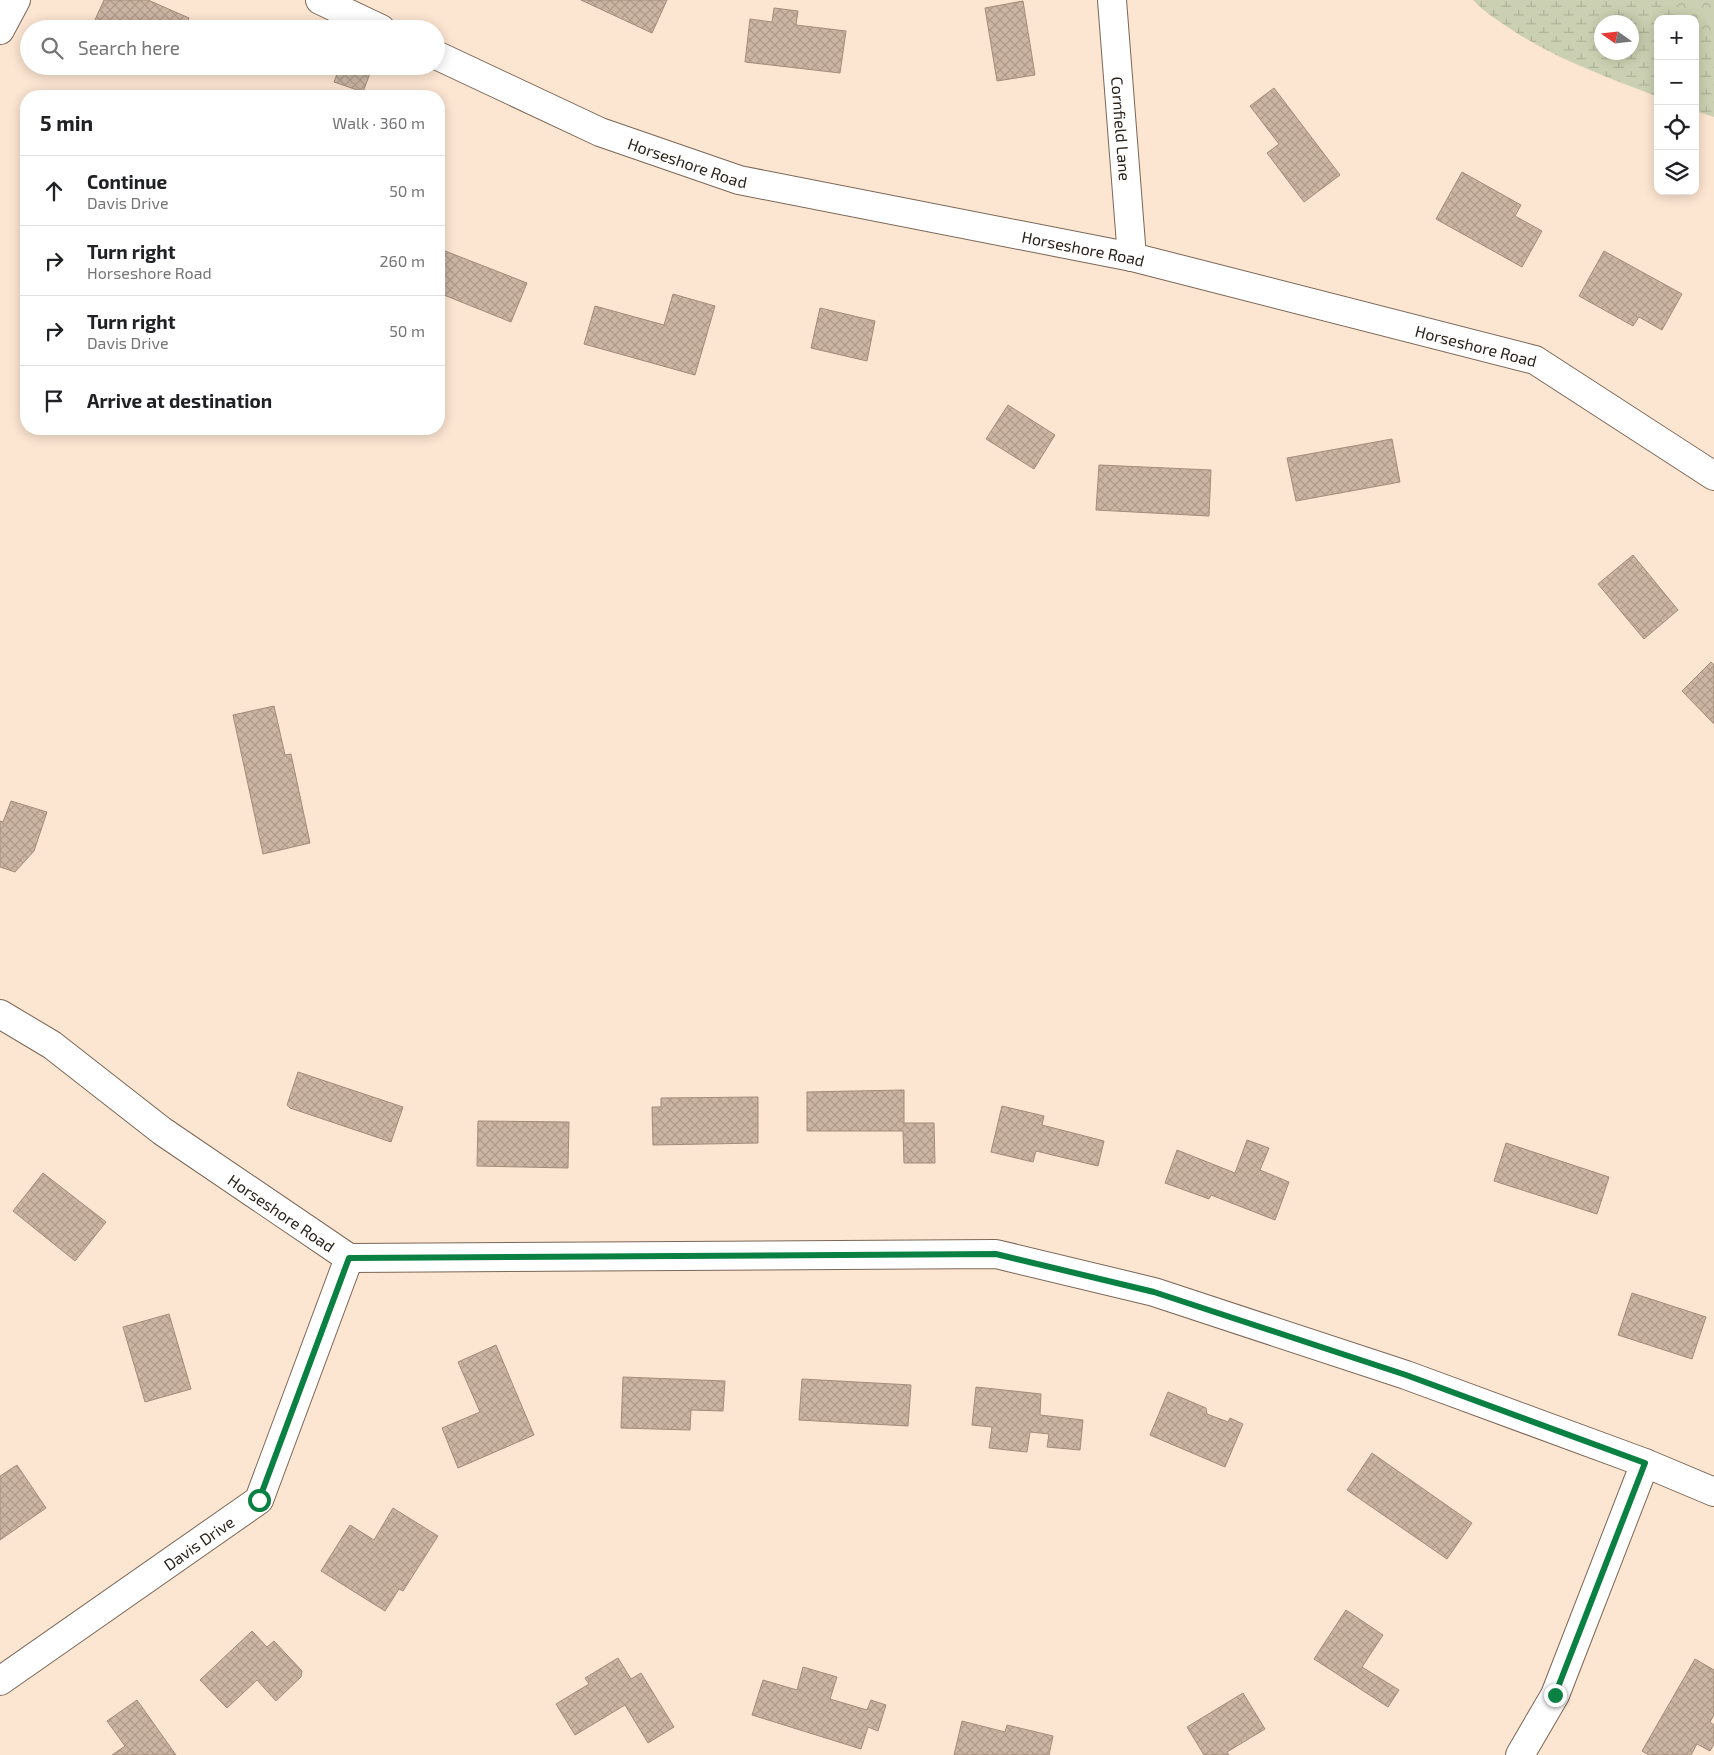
<!DOCTYPE html>
<meta charset="utf-8">
<style>
:root{--surface:#fff;--page:#f6f6f6;--text:#202124;--muted:#757577;--line:#e0e0e0}
body{margin:0;font-family:"Exo 2",sans-serif;background:var(--page);color:var(--text)}
.controls{position:absolute;right:15px;top:15px;display:grid;overflow:hidden;border-radius:10px;box-shadow:0 2px 12px #0003}
.controls button{width:45px;height:45px;display:grid;place-items:center;padding:0;border:0;border-bottom:1px solid var(--line);background:var(--surface);color:var(--text);font:25px sans-serif}
.compass{position:absolute;left:1594px;top:15px;width:45px;height:45px;border-radius:50%;background:var(--surface);box-shadow:0 2px 12px #0003;rotate:284deg}
.stop{position:absolute;width:15px;height:15px;margin:-11px;border:4px solid #0b8043;border-radius:50%;background:#fff}
.stop.end{background:#0b8043;border-color:#fff;box-shadow:0 1px 5px #0008}
.list{margin:0;padding:0;list-style:none}
h2{display:flex;justify-content:space-between;align-items:center;height:65px;margin:0;padding:0 20px;font-size:21px}
h2 small{font-size:16px;font-weight:400;color:var(--muted)}
.list li{display:grid;grid-template-columns:32px 1fr auto;gap:15px;align-items:center;box-sizing:border-box;height:70px;padding:0 20px;border-top:1px solid var(--line)}
.list b{display:block;font-size:19px;white-space:nowrap}
.list p{margin:0;font-size:16px;white-space:nowrap;color:var(--muted)}
.list em{font-size:16px;font-style:normal;color:var(--muted)}
.icon{flex:none;width:28px;height:28px;fill:none;stroke:currentColor;stroke-width:2;stroke-linecap:round;stroke-linejoin:round}
.map{position:relative;flex:none;width:1714px;height:1755px;overflow:hidden}
.search{position:absolute;background:var(--surface);box-shadow:0 2px 12px #0003;left:20px;top:20px;width:425px;height:55px;display:flex;align-items:center;gap:12px;box-sizing:border-box;padding:0 18px;border-radius:28px;color:var(--muted);font-size:19px}
.panel{position:absolute;background:var(--surface);box-shadow:0 2px 12px #0003;left:20px;top:90px;width:425px;height:345px;border-radius:20px}
.map>svg:first-child{display:block}
</style>
<div class="map">
<svg width="1714" height="1755" viewBox="0 0 1714 1755">
<defs>
<pattern id="wetland-marsh" width="20" height="14" patternUnits="userSpaceOnUse" patternTransform="scale(1.25)"><rect width="20" height="14" fill="#ccd0b2"/><path d="M1 5h8M5 5V1M11 12h8M15 12V8" fill="none" stroke="#afb298"/></pattern>
<pattern id="park-crowns" width="20" height="18" patternUnits="userSpaceOnUse" patternTransform="scale(1.25)"><rect width="20" height="18" fill="#ccd0b2"/><path d="M2 6a3 3 0 1 1 6 0M12 15a3 3 0 1 1 6 0" fill="none" stroke="#afb298"/></pattern>
<pattern id="building-cross-hatch" width="8" height="8" patternUnits="userSpaceOnUse" patternTransform="scale(1.25)"><rect width="8" height="8" fill="#cbb4a2"/><path d="M0 0l8 8M0 8l8-8" fill="none" stroke="#ae9a8b"/></pattern>
</defs>
<rect width="100%" height="100%" fill="#fce5d1"/>
<path fill="url(#wetland-marsh)" fill-rule="evenodd" d="M1473 0H1714V117L1695 111V19H1658V97C1607 77 1555 59 1509 28 1496 19 1484 12 1473 0ZM1602 22H1632V52H1602Z"/>
<polygon fill="url(#park-crowns)" points="1671,0 1714,0 1714,39 1695,22 1695,19 1691,19"/>
<g fill="url(#building-cross-hatch)" stroke="#a28c7b">
<polygon points="104,0 148,0 189,18 184,29 110,29 94,22"/>
<polygon points="581,0 667,0 652,33"/>
<polygon points="1023,1 1035,75 997,81 985,8"/>
<polygon points="774,8 798,11 796,25 846,31 840,73 745,62 750,19 772,22"/>
<polygon points="340,66 372,68 363,92 334,82"/>
<polygon points="1274,88 1340,175 1304,202 1267,153 1279,144 1250,106"/>
<polygon points="1462,172 1521,205 1515,216 1542,231 1522,267 1436,219"/>
<polygon points="440,249 527,283 511,322 439,293"/>
<polygon points="1604,251 1682,294 1662,330 1639,317 1633,326 1579,296"/>
<polygon points="673,294 715,306 695,375 584,344 595,306 664,325"/>
<polygon points="820,308 875,321 867,361 811,348"/>
<polygon points="1008,405 1055,435 1034,469 986,439"/>
<polygon points="1392,439 1400,482 1296,501 1287,458"/>
<polygon points="1099,465 1211,470 1209,516 1096,510"/>
<polygon points="1633,555 1678,610 1644,639 1598,584"/>
<polygon points="1711,662 1714,665 1714,724 1682,691"/>
<polygon points="274,706 285,755 291,754 310,843 263,854 233,715"/>
<polygon points="11,801 47,812 34,851 15,872 0,867 0,821 3,822"/>
<polygon points="298,1072 403,1107 391,1142 290,1108 287,1105"/>
<polygon points="904,1090 904,1123 934,1123 935,1163 904,1163 903,1131 807,1131 807,1092"/>
<polygon points="758,1097 758,1143 653,1145 652,1107 661,1107 661,1098"/>
<polygon points="1002,1106 1044,1116 1042,1125 1104,1141 1098,1166 1036,1151 1033,1162 991,1152"/>
<polygon points="478,1121 569,1122 568,1168 477,1166"/>
<polygon points="1247,1140 1269,1148 1260,1170 1289,1182 1275,1220 1211,1195 1209,1199 1165,1183 1177,1150 1235,1173"/>
<polygon points="1506,1143 1609,1177 1597,1214 1494,1181"/>
<polygon points="43,1173 106,1222 75,1261 13,1211"/>
<polygon points="1632,1293 1706,1317 1692,1359 1618,1335"/>
<polygon points="169,1314 191,1389 145,1402 123,1327"/>
<polygon points="496,1345 534,1435 458,1468 442,1428 480,1412 458,1362"/>
<polygon points="623,1377 725,1381 723,1411 691,1410 690,1430 621,1428"/>
<polygon points="802,1379 911,1385 908,1426 799,1420"/>
<polygon points="976,1387 1041,1394 1040,1415 1083,1420 1080,1450 1047,1447 1049,1434 1030,1432 1027,1452 989,1448 992,1427 972,1425"/>
<polygon points="1168,1392 1206,1408 1207,1414 1228,1422 1230,1418 1243,1424 1225,1467 1150,1435"/>
<polygon points="1372,1453 1472,1523 1447,1559 1347,1490"/>
<polygon points="17,1465 46,1508 0,1540 0,1476"/>
<polygon points="393,1508 438,1536 403,1591 399,1589 385,1611 321,1571 350,1525 374,1540"/>
<polygon points="1346,1610 1383,1635 1362,1667 1399,1690 1388,1707 1314,1659"/>
<polygon points="252,1631 267,1647 274,1641 302,1671 301,1677 276,1701 257,1680 227,1708 200,1680"/>
<polygon points="618,1658 631,1679 641,1673 674,1727 648,1743 625,1705 575,1735 556,1704 589,1684 585,1678"/>
<polygon points="1695,1659 1714,1670 1714,1715 1710,1722 1714,1725 1714,1744 1710,1751 1697,1744 1691,1755 1649,1755 1642,1751"/>
<polygon points="803,1667 837,1677 830,1699 867,1710 871,1700 886,1705 878,1731 868,1727 861,1749 752,1715 763,1680 797,1690"/>
<polygon points="1243,1693 1265,1729 1227,1752 1229,1755 1204,1755 1187,1727"/>
<polygon points="137,1700 176,1755 112,1755 125,1746 107,1721"/>
<polygon points="962,1721 1005,1732 1007,1725 1053,1736 1049,1755 954,1755"/>
</g>
<g fill="none" stroke-linecap="round" stroke-linejoin="round">
<defs>
<g id="minor">
<polyline points="320,0 381,29"/>
<path id="s1" d="M1112 0 1132 257"/>
<path id="s2" d="M436 55 600 132 739 180 1132 257 1535 360 1714 476"/>
<path id="s3" d="M0 1014 52 1045 162 1131 349 1258 996 1254 1154 1292 1406 1375 1645 1463 1714 1492"/>
<path id="s4" d="M0 1681 259 1500 349 1258"/>
<polyline points="1520,1755 1555,1695 1645,1463"/>
</g>
<polyline id="primary" points="0,30 16,0"/>
</defs>
<use href="#minor" stroke="#7b6756" stroke-width="30"/>
<use href="#primary" stroke="#7b6756" stroke-width="30"/>
<use href="#minor" stroke="#fff" stroke-width="28"/>
<use href="#primary" stroke="#fff" stroke-width="28"/>
</g>
<g fill="none" stroke-linecap="round" stroke-linejoin="round">
<polyline stroke="#0b8043" stroke-width="6" points="259,1500 349,1258 996,1254 1154,1292 1406,1375 1645,1463 1555,1695"/>
</g>
<g text-anchor="middle" dominant-baseline="central" stroke-width="4" stroke-linejoin="round" paint-order="stroke">
<g font-size="16" fill="#2b231b" stroke="#fff">
<text stroke="none"><textPath href="#s1" startOffset="129">Cornfield Lane</textPath></text>
<text stroke="none"><textPath href="#s2" startOffset="274">Horseshore Road</textPath></text>
<text stroke="none"><textPath href="#s2" startOffset="679">Horseshore Road</textPath></text>
<text stroke="none"><textPath href="#s2" startOffset="1084">Horseshore Road</textPath></text>
<text stroke="none"><textPath href="#s3" startOffset="345">Horseshore Road</textPath></text>
<text stroke="none"><textPath href="#s4" startOffset="242">Davis Drive</textPath></text>
</g>
</g>
</svg>
<div class="controls">
<button>+</button>
<button>−</button>
<button><svg class="icon" aria-label="locate" viewBox="0 0 24 24"><circle cx="12" cy="12" r="6"/><path d="M12 2v4M12 18v4M2 12h4M18 12h4"/></svg></button>
<button><svg class="icon" aria-label="layers" viewBox="0 0 24 24"><path d="M12 4l9 5-9 5-9-5zM3 14l9 5 9-5"/></svg></button>
</div>
<svg class="compass" viewBox="-18 -18 36 36"><path d="M0-13l5 13h-10z" fill="#e53935"/><path d="M0 13l5-13h-10z" fill="#757577"/></svg>
<div class="stop" style="left:259px;top:1500px"></div>
<div class="stop end" style="left:1555px;top:1695px"></div>
<div class="search"><svg class="icon" aria-label="search" viewBox="0 0 24 24"><circle cx="10" cy="10" r="6"/><path d="M15 15l6 6"/></svg>Search here</div>
<section class="panel">
<h2>5 min<small>Walk · 360 m</small></h2>
<ul class="list">
<li><svg class="icon" aria-label="ahead" viewBox="0 0 24 24"><path d="M12 20V5M6 11l6-6 6 6"/></svg><div><b>Continue</b><p>Davis Drive</p></div><em>50 m</em></li>
<li><svg class="icon" aria-label="right" viewBox="0 0 24 24"><path d="M7 20v-9h11M14 6l5 5-5 5"/></svg><div><b>Turn right</b><p>Horseshore Road</p></div><em>260 m</em></li>
<li><svg class="icon" aria-label="right" viewBox="0 0 24 24"><path d="M7 20v-9h11M14 6l5 5-5 5"/></svg><div><b>Turn right</b><p>Davis Drive</p></div><em>50 m</em></li>
<li><svg class="icon" aria-label="arrive" viewBox="0 0 24 24"><path d="M6 21V4h12l-3 4 3 4H6"/></svg><div><b>Arrive at destination</b></div></li>
</ul>
</section>
</div>
